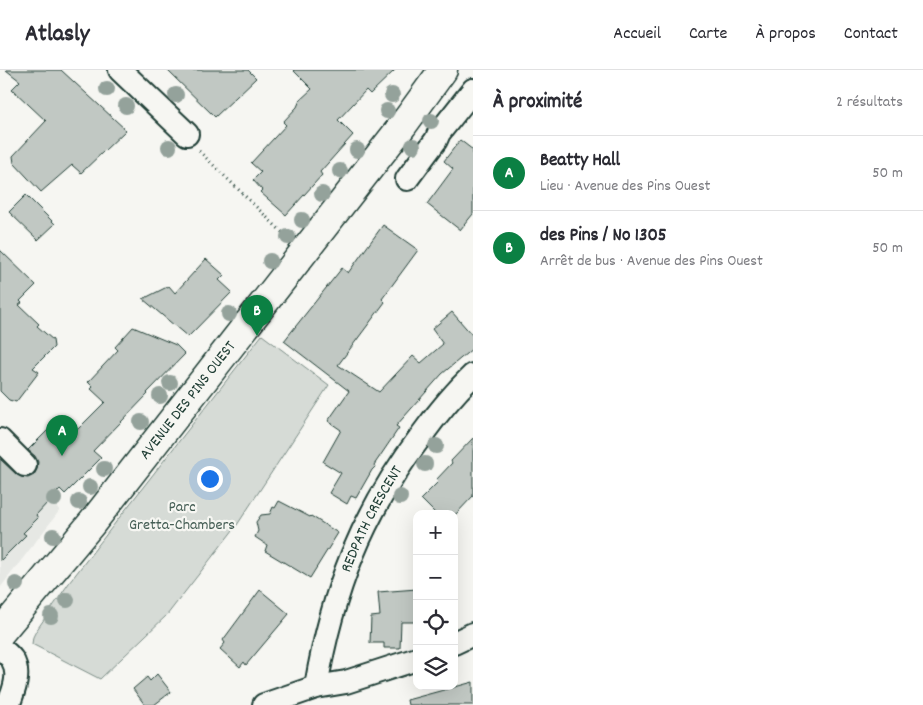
<!DOCTYPE html>
<html lang="fr">
<meta charset="utf-8">
<style>
:root{--surface:#fff;--page:#f2f2f3;--text:#2b2b33;--muted:#7c7c81;--line:#e1e1e2;--accent:#0b8043}
body{margin:0;font-family:Dekko,sans-serif;background:var(--page);color:var(--text)}
.controls{position:absolute;right:15px;bottom:15px;display:grid;overflow:hidden;border-radius:10px;box-shadow:0 5px 20px #0002}
.controls button{width:45px;height:45px;display:grid;place-items:center;padding:0;border:0;border-bottom:1px solid var(--line);background:var(--surface);color:var(--text);font:25px sans-serif}
.you{position:absolute;left:209px;top:408px;width:18px;height:18px;margin:-12px;border:4px solid #fff;border-radius:50%;background:#1a73e8;box-shadow:0 0 0 8px #1a73e833}
.badge{display:grid;place-items:center;width:32px;height:32px;border-radius:50%;background:var(--accent);color:#fff;font-size:16px;font-weight:700}
.pin{position:absolute;translate:-50% -41px;filter:drop-shadow(0 1px 2px #0008)}
.pin::after{content:'';position:absolute;top:26px;width:18px;height:15px;background:inherit;clip-path:polygon(0 0,100% 0,50% 100%)}
.list{margin:0;padding:0;list-style:none}
h2{display:flex;justify-content:space-between;align-items:center;height:65px;margin:0;padding:0 20px;font-size:21px}
h2 small{font-size:16px;font-weight:400;color:var(--muted)}
.list li{display:grid;grid-template-columns:32px 1fr auto;gap:15px;align-items:center;box-sizing:border-box;height:75px;padding:0 20px;border-top:1px solid var(--line)}
.list b{display:block;font-size:19px;white-space:nowrap}
.list p{margin:0;font-size:16px;white-space:nowrap;color:var(--muted)}
.list em{font-size:16px;font-style:normal;color:var(--muted)}
.icon{flex:none;width:28px;height:28px;fill:none;stroke:currentColor;stroke-width:2;stroke-linecap:round;stroke-linejoin:round}
.map{position:relative;flex:none;width:473px;height:635px;overflow:hidden}
header{display:flex;align-items:center;gap:30px;box-sizing:border-box;height:70px;padding:0 25px;background:var(--surface);border-bottom:1px solid var(--line)}
header strong{font-size:24px}
nav{display:flex;gap:28px;margin-inline-start:auto;font-size:18px}
main{display:flex}
aside{flex:1;background:var(--surface)}
.map>svg:first-child{display:block}
</style>
<header>
<strong>Atlasly</strong>
<nav><a>Accueil</a><a>Carte</a><a>À propos</a><a>Contact</a></nav>
</header>
<main>
<div class="map">
<svg width="473" height="635" viewBox="0 0 473 635">
<rect width="100%" height="100%" fill="#f6f6f2"/>
<filter id="ink" filterUnits="userSpaceOnUse"><feTurbulence type="fractalNoise" baseFrequency=".02" numOctaves="2"/><feDisplacementMap in="SourceGraphic" scale="10" xChannelSelector="R" yChannelSelector="G"/><feConvolveMatrix kernelMatrix="1 2 1 2 8 2 1 2 1" color-interpolation-filters="sRGB"/></filter>
<g filter="url(#ink)">
<polygon fill="#e6e8e4" points="0,379 22,406 34,417 36,415 60,440 0,518"/>
<polygon fill="#d6dbd6" stroke="#7a8c85" points="262,265 329,315 237,455 167,545 100,609 32,574 33,567 36,561 69,513 119,448"/>
<g fill="#c1c8c3" stroke="#1f3d34">
<polygon points="6,0 61,0 126,60 81,103 72,95 41,122 14,93 13,86 46,51 12,19 20,11"/>
<polygon points="167,0 248,0 256,8 215,47"/>
<polygon points="293,0 395,0 370,24 366,20 338,50 353,65 320,102 322,105 286,145 260,122 262,120 253,110 261,102 251,93 286,55 283,52 297,37 300,30 312,19"/>
<polygon points="460,70 473,80 473,144 460,160 427,134 453,99 444,91"/>
<polygon points="26,125 55,154 38,170 9,142"/>
<polygon points="383,155 418,180 382,229 385,232 338,295 379,322 413,286 421,293 443,274 432,259 452,242 473,266 473,278 442,304 396,356 399,358 374,395 375,397 372,400 356,428 351,426 347,434 329,423 341,403 323,392 341,360 328,351 349,321 284,271 342,198 348,203"/>
<polygon points="0,180 36,215 20,231 22,233 19,235 39,254 37,256 53,270 54,277 33,298 39,302 16,332 9,330 0,321"/>
<polygon points="206,189 224,205 219,210 232,222 188,267 143,229 169,216 175,223"/>
<polygon points="133,257 176,275 185,284 147,323 148,324 93,381 101,388 65,424 60,419 36,445 38,448 23,463 26,465 0,491 0,389 16,404 21,407 28,408 34,405 37,399 38,392 35,386 28,380 59,349 74,363 105,332 91,319 93,317 88,312 118,280 115,277"/>
<polygon points="473,368 473,426 456,444 436,444 421,429 438,412 436,410 452,393 451,391"/>
<polygon points="279,431 310,447 311,446 338,463 310,508 265,481 267,475 255,467 258,461 256,452 261,445 270,444 273,437 275,438"/>
<polygon points="417,519 417,552 401,552 400,578 384,578 384,573 370,573 371,547 380,546 378,522"/>
<polygon points="260,520 289,544 246,595 244,592 240,597 220,579 225,573 223,570"/>
<polygon points="157,604 171,622 154,635 145,635 133,619 147,607 150,611"/>
<polygon points="473,612 473,635 408,635 407,630"/>
</g>
<g fill="none" stroke-linecap="round" stroke-linejoin="round">
<defs>
<g id="minor">
<polyline points="120,0 187,64"/>
<polyline points="407,109 436,70 439,63 473,20"/>
<polyline points="0,370 25,395"/>
<polyline points="454,573 473,564"/>
<path d="M0 578C4 581 9 585 12 589 21 603 14 621 8 635"/>
<path id="s1" d="M316 617C332 521 362 444 421 366 437 344 454 323 473 305"/>
<polyline points="264,635 316,617 346,612 417,589"/>
</g>
<g id="major">
<path id="s2" d="M0 563 92 453 403 55 443 0"/>
</g>
</defs>
<use href="#minor" stroke="#1f3d34" stroke-width="26"/>
<use href="#major" stroke="#1f3d34" stroke-width="31"/>
<polyline stroke="#1f3d34" stroke-width="3" stroke-dasharray="1 4" stroke-linecap="butt" points="199,81 285,165 285,168"/>
<use href="#minor" stroke="#f6f6f2" stroke-width="22"/>
<use href="#major" stroke="#f6f6f2" stroke-width="28"/>
</g>
<g fill="#94a29b">
<circle cx="107" cy="19" r="8"/>
<circle cx="176" cy="25" r="8"/>
<circle cx="392" cy="25" r="8"/>
<circle cx="126" cy="36" r="8"/>
<circle cx="387" cy="41" r="8"/>
<circle cx="431" cy="51" r="8"/>
<circle cx="413" cy="76" r="8"/>
<circle cx="169" cy="77" r="8"/>
<circle cx="357" cy="80" r="8"/>
<circle cx="340" cy="101" r="8"/>
<circle cx="322" cy="124" r="8"/>
<circle cx="302" cy="150" r="8"/>
<circle cx="288" cy="167" r="8"/>
<circle cx="270" cy="191" r="8"/>
<circle cx="229" cy="244" r="8"/>
<circle cx="170" cy="313" r="8"/>
<circle cx="160" cy="326" r="8"/>
<circle cx="141" cy="352" r="8"/>
<circle cx="436" cy="376" r="8"/>
<circle cx="425" cy="394" r="8"/>
<circle cx="104" cy="399" r="8"/>
<circle cx="90" cy="417" r="8"/>
<circle cx="400" cy="427" r="8"/>
<circle cx="54" cy="429" r="8"/>
<circle cx="79" cy="432" r="8"/>
<circle cx="53" cy="466" r="8"/>
<circle cx="16" cy="514" r="8"/>
<circle cx="67" cy="530" r="8"/>
<circle cx="51" cy="546" r="8"/>
</g>
</g>
<g text-anchor="middle" dominant-baseline="central" stroke-width="4.5" stroke-linejoin="round" paint-order="stroke">
<g font-size="16" fill="#1f3d34" stroke="#f6f6f2">
<text stroke="none"><textPath href="#s2" startOffset="299">AVENUE DES PINS OUEST</textPath></text>
<text stroke="none"><textPath href="#s1" startOffset="178">REDPATH CRESCENT</textPath></text>
</g>
<g font-size="16" fill="#445d54" stroke="#f6f6f2">
<text x="182" y="437">Parc<tspan x="182" dy="18">Gretta-Chambers</tspan></text>
</g>
</g>
</svg>
<div class="controls">
<button>+</button>
<button>−</button>
<button><svg class="icon" aria-label="locate" viewBox="0 0 24 24"><circle cx="12" cy="12" r="6"/><path d="M12 2v4M12 18v4M2 12h4M18 12h4"/></svg></button>
<button><svg class="icon" aria-label="layers" viewBox="0 0 24 24"><path d="M12 4l9 5-9 5-9-5zM3 14l9 5 9-5"/></svg></button>
</div>
<div class="you"></div>
<div class="pin badge" style="left:62px;top:386px">A</div>
<div class="pin badge" style="left:257px;top:266px">B</div>
</div>
<aside>
<h2>À proximité<small>2 résultats</small></h2>
<ul class="list">
<li><span class="badge">A</span><div><b>Beatty Hall</b><p>Lieu · Avenue des Pins Ouest</p></div><em>50 m</em></li>
<li><span class="badge">B</span><div><b>des Pins / No 1305</b><p>Arrêt de bus · Avenue des Pins Ouest</p></div><em>50 m</em></li>
</ul>
</aside>
</main>
